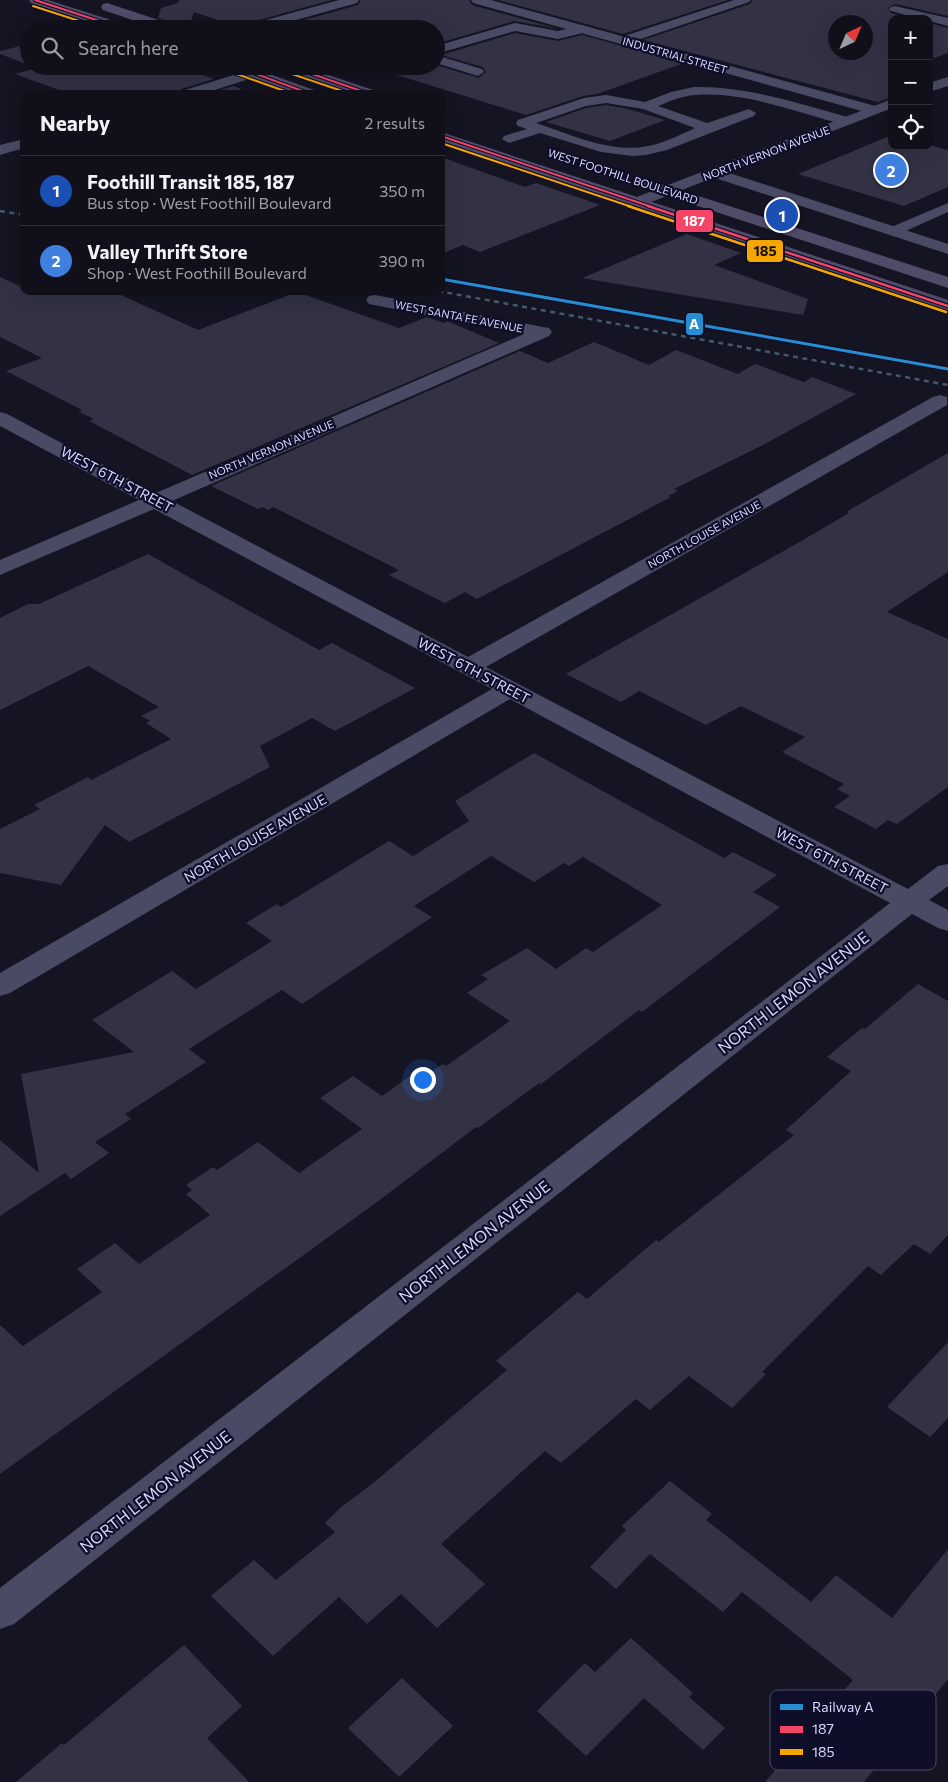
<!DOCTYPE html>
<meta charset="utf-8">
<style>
:root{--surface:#100f1a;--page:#1e1d27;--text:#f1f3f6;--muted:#9c9ca2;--line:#302f39;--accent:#b45309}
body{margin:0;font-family:Commissioner,sans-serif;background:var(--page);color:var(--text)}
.controls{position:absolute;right:15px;top:15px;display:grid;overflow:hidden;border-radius:10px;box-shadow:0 5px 20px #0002}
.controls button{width:45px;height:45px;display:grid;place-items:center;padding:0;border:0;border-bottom:1px solid var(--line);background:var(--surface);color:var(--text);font:25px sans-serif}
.compass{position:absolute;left:828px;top:15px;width:45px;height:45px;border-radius:50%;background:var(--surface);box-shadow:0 5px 20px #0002;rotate:44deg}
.you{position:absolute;left:422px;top:1079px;width:18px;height:18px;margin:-12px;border:4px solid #fff;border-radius:50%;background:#1a73e8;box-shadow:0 0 0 8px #1a73e833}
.badge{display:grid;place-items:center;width:32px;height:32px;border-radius:50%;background:var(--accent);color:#fff;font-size:16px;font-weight:700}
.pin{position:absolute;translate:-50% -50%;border:2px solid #fff;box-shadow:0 1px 5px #0006}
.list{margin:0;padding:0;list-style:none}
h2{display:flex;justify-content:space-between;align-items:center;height:65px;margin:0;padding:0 20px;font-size:21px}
h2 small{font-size:16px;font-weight:400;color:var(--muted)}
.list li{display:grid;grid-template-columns:32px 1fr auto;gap:15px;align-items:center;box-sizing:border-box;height:70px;padding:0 20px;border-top:1px solid var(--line)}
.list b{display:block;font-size:19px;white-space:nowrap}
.list p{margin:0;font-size:16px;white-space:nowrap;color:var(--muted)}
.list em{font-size:16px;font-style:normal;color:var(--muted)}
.icon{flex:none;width:28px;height:28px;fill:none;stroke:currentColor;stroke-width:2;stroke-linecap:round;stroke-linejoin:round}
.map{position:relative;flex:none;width:948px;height:1782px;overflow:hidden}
.search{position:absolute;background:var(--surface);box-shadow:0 5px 20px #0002;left:20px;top:20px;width:425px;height:55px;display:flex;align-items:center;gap:12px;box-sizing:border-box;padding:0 18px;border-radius:28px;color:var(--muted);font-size:19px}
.panel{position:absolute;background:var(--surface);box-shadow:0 5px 20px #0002;left:20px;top:90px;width:425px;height:205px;border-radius:10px}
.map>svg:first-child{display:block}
</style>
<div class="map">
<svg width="948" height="1782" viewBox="0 0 948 1782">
<rect width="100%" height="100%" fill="#151423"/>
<g fill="#333245" fill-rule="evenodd">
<polygon points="179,0 332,0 244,24 241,28 194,12 188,29 180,29 178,24 158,18 161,8 178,3"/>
<polygon points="361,0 469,0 472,5 559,29 514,21 436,44 436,29 272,29 358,5"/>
<polygon points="498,0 728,0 623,34"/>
<path d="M753 0H948V16L895 4 888 8 891 13 913 19H892V97L878 102 643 40 750 4ZM836 22H866V52H836Z"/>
<polygon points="929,23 948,28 948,53 929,60"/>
<polygon points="515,33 558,41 582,35 684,63 597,94 583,96 526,115 384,71 383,73 363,66 436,65 479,78 486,72 483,67 441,55"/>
<polygon points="29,44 29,65 0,54 0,51"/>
<polygon points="32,66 177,66 214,79 181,89 178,94 70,94 15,74 36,68"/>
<polygon points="233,86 241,89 240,94 209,94"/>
<polygon points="606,105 628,109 665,120 610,141 546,122 586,108"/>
<polygon points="892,135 892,146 929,145 948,150 948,187 904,206 798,174"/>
<polygon points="441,157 525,187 536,183 600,205 480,252 463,245 441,254"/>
<polygon points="687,234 741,253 714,265 808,299 803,315 582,278"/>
<polygon points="0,277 24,288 24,291 112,291 198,330 297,292 399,328 427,317 444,323 447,321 499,343 192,475 89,421 94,419 79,412 82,410 6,371 42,358 0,337"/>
<polygon points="594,342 649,365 676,350 738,374 755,364 804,382 812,377 856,394 763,445 674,489 678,491 668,496 671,497 477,599 465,592 445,603 389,575 399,570 273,507 268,510 263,507 258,509 211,486 520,351 548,363"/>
<polygon points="948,453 948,572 887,612 948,639 948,787 897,824 888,820 876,829 834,807 850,796 837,789 844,784 782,752 805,737 741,706 706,725 639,691 621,702 566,674 803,540 849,513 846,512"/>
<polygon points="148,554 319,650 332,643 415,688 335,731 312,718 260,746 270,767 129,842 105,825 61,885 0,873 0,829 40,809 34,805 88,777 91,780 171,739 146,723 150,721 141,716 159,707 88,666 0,710 0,618 28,604 39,604"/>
<polygon points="534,753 724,858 733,852 777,875 753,892 780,907 642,1012 639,1010 541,1084 539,1083 478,1128 476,1127 377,1202 0,1474 0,1325 23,1346 102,1292 77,1269 115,1243 139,1264 210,1215 186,1194 192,1190 186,1185 213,1167 217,1170 258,1142 299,1173 362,1129 320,1098 353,1076 382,1096 410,1076 422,1078 443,1064 446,1066 510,1021 467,993 488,979 481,975 527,948 556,969 586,948 593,952 662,905 583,857 569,866 564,863 534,882 491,856 414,906 432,917 302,1004 282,990 189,1049 206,1062 125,1114 131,1119 95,1142 109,1153 71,1179 65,1173 0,1216 0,1140 39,1173 21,1074 134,1052 92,1020 172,971 196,989 272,941 246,923 277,904 281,907 389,841 413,856 469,821 455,801"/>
<polygon points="918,984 948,1001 948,1235 930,1254 914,1244 881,1275 868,1266 762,1372 766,1374 732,1408 689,1376 650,1410 636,1399 561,1463 545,1451 441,1544 485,1584 437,1628 401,1594 367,1624 339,1597 273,1656 211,1596 254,1560 276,1580 335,1532 325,1523 340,1508 372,1484 507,1370 496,1361 578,1292 587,1299 656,1240 659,1242 794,1135 786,1130 851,1071 827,1057 862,1028 865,1029"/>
<polygon points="948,1342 948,1418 930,1437 887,1407"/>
<polygon points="670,1481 712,1514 706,1520 811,1602 836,1575 892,1618 948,1549 948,1679 864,1782 765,1782 853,1680 742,1592 723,1612 650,1554 616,1589 590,1567 626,1530 622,1526"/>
<polygon points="631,1638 693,1693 689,1697 725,1728 703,1750 644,1698 586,1756 537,1711 585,1663 595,1672"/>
<polygon points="184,1645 242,1706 207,1738 249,1782 16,1782 62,1743 64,1745"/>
<polygon points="402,1678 453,1726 399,1777 348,1728"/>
</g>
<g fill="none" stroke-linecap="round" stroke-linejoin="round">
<g fill="#494b64" fill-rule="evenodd">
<polygon points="734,0 751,0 749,2 629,43 621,43 619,40 621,37"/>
<polygon points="895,6 948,18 948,26 929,21 929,19 921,19 891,11 889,9 891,7"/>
<polygon points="515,23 558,31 583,25 589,29 587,32 558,39 515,31 436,54 436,46"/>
<polygon points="436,55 482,69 484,72 478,76 436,63"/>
<polygon points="269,66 296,66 290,70 253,77 247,73 249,70"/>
<path d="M694 87C748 86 800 104 851 118L853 121 846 125C797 113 746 91 695 95 682 96 670 101 658 106L707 123 749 109 756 113 754 116 667 150 646 155 632 156 601 152 540 133 509 143 502 139 504 136 527 129 518 126 516 123 518 120 584 98 606 95 645 102 671 92ZM606 103 643 109 695 128C680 135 664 143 648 146 611 154 570 134 536 123L586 106Z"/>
<polygon points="948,203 948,212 899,234 889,234 887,231 889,228"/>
</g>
<g fill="#494b64" fill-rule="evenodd">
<polygon points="339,0 359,0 357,3 264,29 243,29 244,26"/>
<polygon points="471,0 491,0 879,107 881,110 879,113 869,113 473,3"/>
<polygon points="714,168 948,244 948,254 709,176 706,173 709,170"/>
<polygon points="375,295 543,327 549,328 552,332 549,336 172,501 468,657 933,397 940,395 947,397 947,405 486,667 908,889 938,866 948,864 948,886 929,900 948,910 948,931 938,928 912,914 14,1624 0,1629 0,1588 890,903 510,699 10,993 0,996 0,973 492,689 154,509 0,575 0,560 139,500 0,426 0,412 7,414 156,493 524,334 369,304 366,300 369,296"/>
</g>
<g fill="#494b64" fill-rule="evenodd">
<polygon points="253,69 260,73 258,76 202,94 180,94 182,91"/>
<polygon points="948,77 948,86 929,92 929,83"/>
<polygon points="892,99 892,108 646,204 634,204 632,201 634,198"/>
<polygon points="24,139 24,148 0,155 0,145"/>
</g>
<g fill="#514b69" fill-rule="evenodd">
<polygon points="29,0 48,0 130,26 131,29 111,29 31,3"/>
<polygon points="107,3 177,26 178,29 159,29 103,10 101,7 103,4"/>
<polygon points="226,66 247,66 317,91 319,94 298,94 228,69"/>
<polygon points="281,66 302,66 376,91 378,94 356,94 283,69"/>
<polygon points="441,132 948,300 948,311 441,141"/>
<polygon points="643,178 948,277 948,288 637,186 635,183 637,180"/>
</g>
<g stroke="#415b6a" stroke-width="2.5" stroke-dasharray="5 4.5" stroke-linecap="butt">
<polyline points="0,211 24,215"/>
<polyline points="438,291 948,385"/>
</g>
<defs>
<g id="bus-1-far1">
<polyline points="35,0 124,29"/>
<polyline points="234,66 311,94"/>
<polyline points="289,66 370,94"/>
<polyline points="441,136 652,207"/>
</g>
<polyline id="bus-1" points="648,206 948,306"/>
<g id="bus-2-far1">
<polyline points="33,6 104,29"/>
<polyline points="231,72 293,94"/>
<polyline points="286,72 351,94"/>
<polyline points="441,143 632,207"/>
</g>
<polyline id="bus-2" points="628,206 946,312"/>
</defs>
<use href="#bus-1-far1" stroke="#0f0e29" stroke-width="4"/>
<use href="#bus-1" stroke="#0f0e29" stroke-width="5"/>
<use href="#bus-2-far1" stroke="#0f0e29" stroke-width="4"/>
<use href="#bus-2" stroke="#0f0e29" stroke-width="5"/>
<use href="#bus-1-far1" stroke="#f34667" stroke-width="2"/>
<use href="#bus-1" stroke="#f34667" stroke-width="2.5"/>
<use href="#bus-2-far1" stroke="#f7a600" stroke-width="2"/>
<use href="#bus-2" stroke="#f7a600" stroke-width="2.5"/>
<defs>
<polyline id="rail-1" points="441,279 948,369"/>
</defs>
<use href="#rail-1" stroke="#0f0e29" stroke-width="5.5"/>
<use href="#rail-1" stroke="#268dd0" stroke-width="3"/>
</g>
<g text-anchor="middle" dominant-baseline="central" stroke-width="4.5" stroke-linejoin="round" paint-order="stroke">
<g font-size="11" fill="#d6d7ff" stroke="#0f0e29">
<text transform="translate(675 55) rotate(16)">INDUSTRIAL STREET</text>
<text transform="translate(766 153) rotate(-21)">NORTH VERNON AVENUE</text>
<text transform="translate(623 176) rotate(18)">WEST FOOTHILL BOULEVARD</text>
<text transform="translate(459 316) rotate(11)">WEST SANTA FE AVENUE</text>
<text transform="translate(271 449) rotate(-23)">NORTH VERNON AVENUE</text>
<text transform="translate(704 534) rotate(-29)">NORTH LOUISE AVENUE</text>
</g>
<g font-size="14" fill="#d6d7ff" stroke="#0f0e29">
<text transform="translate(117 479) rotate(28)">WEST 6TH STREET</text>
<text transform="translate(474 670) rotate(28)">WEST 6TH STREET</text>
<text transform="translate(255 838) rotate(-30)">NORTH LOUISE AVENUE</text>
<text transform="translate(832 860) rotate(28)">WEST 6TH STREET</text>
</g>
<g font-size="16" fill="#d6d7ff" stroke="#0f0e29">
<text transform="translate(793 992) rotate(-38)">NORTH LEMON AVENUE</text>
<text transform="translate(474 1241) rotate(-38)">NORTH LEMON AVENUE</text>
<text transform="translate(155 1491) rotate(-38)">NORTH LEMON AVENUE</text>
</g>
</g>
<rect x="770" y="1690" width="166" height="80" rx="8" fill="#0f0e29" stroke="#4b4a69" stroke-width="1"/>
<rect x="780" y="1704" width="23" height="6" fill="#268dd0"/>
<rect x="780" y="1726" width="23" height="7" fill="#f34667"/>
<rect x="780" y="1749" width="23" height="6" fill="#f7a600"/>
<g font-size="14" fill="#d6d7ff">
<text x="812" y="1712">Railway A</text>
<text x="812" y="1734">187</text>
<text x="812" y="1757">185</text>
</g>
<g stroke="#0f0e29" stroke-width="2">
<rect x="675" y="209" width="39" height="24" rx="5" fill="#f34667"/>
<rect x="746" y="239" width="38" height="24" rx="5" fill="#f7a600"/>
<rect x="685" y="312" width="19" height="24" rx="5" fill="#268dd0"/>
</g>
<g font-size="14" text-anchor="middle" font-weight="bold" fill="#fff">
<text x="694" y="226">187</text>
<text x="694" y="329">A</text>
</g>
<g font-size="14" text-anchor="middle" font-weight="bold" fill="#111">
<text x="765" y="256">185</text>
</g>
</svg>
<div class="controls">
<button>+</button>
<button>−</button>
<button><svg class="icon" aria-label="locate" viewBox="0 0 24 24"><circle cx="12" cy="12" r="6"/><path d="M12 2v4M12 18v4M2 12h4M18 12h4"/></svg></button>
</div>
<svg class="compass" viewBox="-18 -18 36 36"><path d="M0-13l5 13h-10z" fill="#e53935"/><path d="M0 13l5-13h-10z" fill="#9c9ca2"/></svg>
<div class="you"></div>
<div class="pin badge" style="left:782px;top:215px;background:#1a4fb4">1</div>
<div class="pin badge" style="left:891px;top:170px;background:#3f7fe0">2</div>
<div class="search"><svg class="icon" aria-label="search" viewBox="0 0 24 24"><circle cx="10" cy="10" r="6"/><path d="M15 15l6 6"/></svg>Search here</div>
<section class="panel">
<h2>Nearby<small>2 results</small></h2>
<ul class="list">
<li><span class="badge" style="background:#1a4fb4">1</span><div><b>Foothill Transit 185, 187</b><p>Bus stop · West Foothill Boulevard</p></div><em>350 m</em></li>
<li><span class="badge" style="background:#3f7fe0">2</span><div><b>Valley Thrift Store</b><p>Shop · West Foothill Boulevard</p></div><em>390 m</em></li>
</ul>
</section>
</div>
